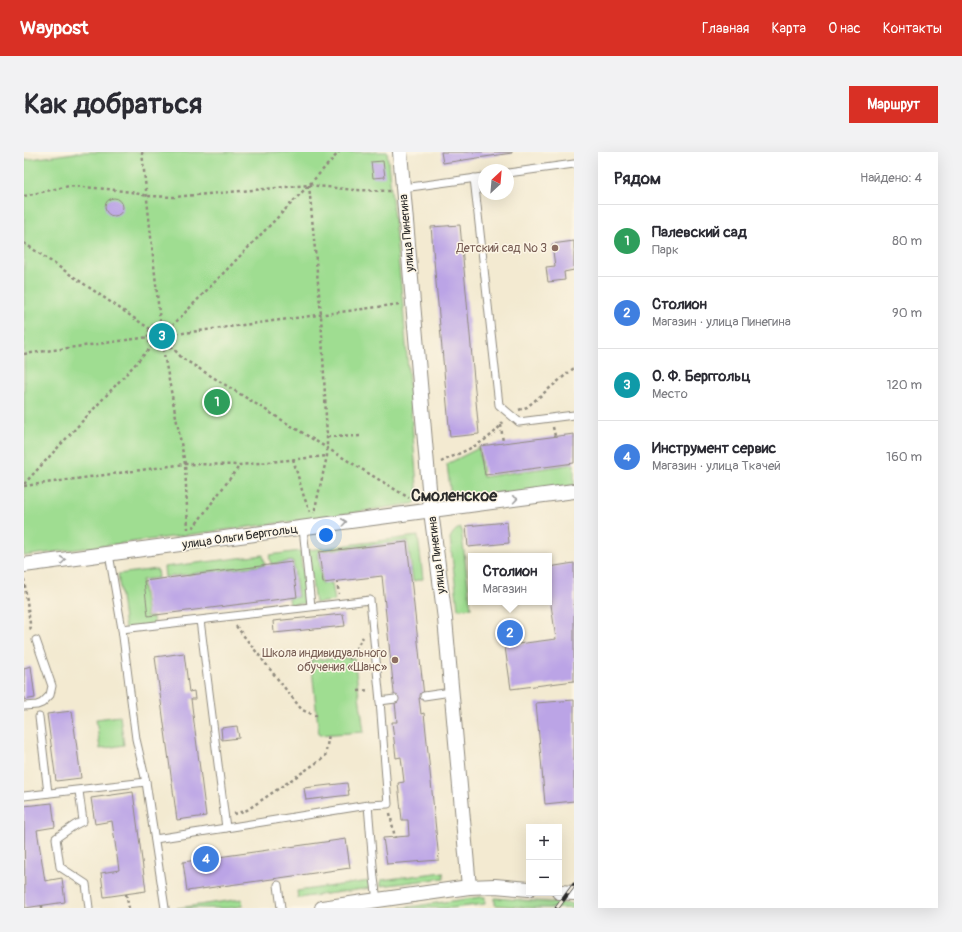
<!DOCTYPE html>
<html lang="ru">
<meta charset="utf-8">
<style>
:root{--surface:#fff;--page:#f2f2f3;--text:#2b2b33;--muted:#7c7c81;--line:#e1e1e2;--accent:#d93025}
body{margin:0;font-family:Pangolin,sans-serif;background:var(--page);color:var(--text)}
.controls{position:absolute;right:12px;bottom:12px;display:grid;overflow:hidden;border-radius:0px;box-shadow:0 4px 16px #0002}
.controls button{width:36px;height:36px;display:grid;place-items:center;padding:0;border:0;border-bottom:1px solid var(--line);background:var(--surface);color:var(--text);font:20px sans-serif}
.compass{position:absolute;left:454px;top:12px;width:36px;height:36px;border-radius:50%;background:var(--surface);box-shadow:0 4px 16px #0002;rotate:26deg}
.you{position:absolute;left:302px;top:383px;width:14px;height:14px;margin:-10px;border:3px solid #fff;border-radius:50%;background:#1a73e8;box-shadow:0 0 0 6px #1a73e833}
.badge{display:grid;place-items:center;width:26px;height:26px;border-radius:50%;background:var(--accent);color:#fff;font-size:13px;font-weight:700}
.pin{position:absolute;translate:-50% -50%;border:2px solid #fff;box-shadow:0 1px 4px #0006}
.popup{position:absolute;left:444px;top:401px;width:84px;height:52px;box-sizing:border-box;display:grid;place-content:center;border-radius:0px;background:var(--surface);filter:drop-shadow(0 1px 3px #0005);font-size:13px;white-space:nowrap;color:var(--muted)}
.popup b{font-size:15px;color:var(--text)}
.popup::after{content:'';position:absolute;left:50%;top:100%;margin-left:-8px;border:8px solid transparent;border-top-color:var(--surface)}
.list{margin:0;padding:0;list-style:none}
h2{display:flex;justify-content:space-between;align-items:center;height:52px;margin:0;padding:0 16px;font-size:17px}
h2 small{font-size:13px;font-weight:400;color:var(--muted)}
.list li{display:grid;grid-template-columns:26px 1fr auto;gap:12px;align-items:center;box-sizing:border-box;height:72px;padding:0 16px;border-top:1px solid var(--line)}
.list b{display:block;font-size:15px;white-space:nowrap}
.list p{margin:0;font-size:13px;white-space:nowrap;color:var(--muted)}
.list em{font-size:13px;font-style:normal;color:var(--muted)}
.map{position:relative;flex:none;width:550px;height:756px;overflow:hidden;border-radius:0px}
header{display:flex;align-items:center;gap:24px;box-sizing:border-box;height:56px;padding:0 20px;background:var(--accent);color:#fff}
header strong{font-size:19px}
nav{display:flex;gap:22px;margin-inline-start:auto;font-size:14px}
.intro{display:flex;align-items:center;justify-content:space-between;box-sizing:border-box;height:96px;padding:0 24px}
h1{margin:0;font-size:28px}
.button{padding:10px 18px;border-radius:0px;background:var(--accent);color:#fff;font-size:14px;font-weight:700}
main{display:flex;gap:24px;padding:0 24px}
aside{flex:1;background:var(--surface);border-radius:0px;box-shadow:0 4px 16px #0002}
.map>svg:first-child{display:block}
</style>
<header>
<strong>Waypost</strong>
<nav><a>Главная</a><a>Карта</a><a>О нас</a><a>Контакты</a></nav>
</header>
<div class="intro"><h1>Как добраться</h1><a class="button">Маршрут</a></div>
<main>
<div class="map">
<svg width="550" height="756" viewBox="0 0 550 756">
<rect width="100%" height="100%" fill="#fcf5e5"/>
<filter id="ink" filterUnits="userSpaceOnUse"><feTurbulence type="fractalNoise" baseFrequency=".025" numOctaves="2"/><feDisplacementMap in="SourceGraphic" scale="8" xChannelSelector="R" yChannelSelector="G"/><feConvolveMatrix kernelMatrix="1 2 1 2 8 2 1 2 1" color-interpolation-filters="sRGB"/></filter>
<filter id="wash" filterUnits="userSpaceOnUse"><feTurbulence type="fractalNoise" baseFrequency=".012" numOctaves="4" result="noise"/><feDisplacementMap in="SourceGraphic" scale="16" xChannelSelector="R" yChannelSelector="G"/><feGaussianBlur stdDeviation="0.9" result="paint"/><feColorMatrix in="noise" values="0 0 0 0 0 0 0 0 0 0 0 0 0 0 0 0 0 1.4 0 .05"/><feComposite in="paint" operator="in"/></filter>
<g filter="url(#wash)">
<rect width="100%" height="100%" fill="#f3ead1"/>
<g fill="#9fdd91" stroke="#65845e">
<polygon points="58,0 363,0 379,154 394,348 389,352 387,352 294,366 0,404 0,8"/>
<polygon points="455,296 459,325 550,312 550,333 434,350 429,348 427,345 423,312"/>
<path d="M437 376 447 456 434 457 426 386C429 381 431 377 437 376Z"/>
<polygon points="394,384 399,427 389,429 384,389 294,399 298,432 308,431 311,449 291,451 284,398"/>
<polygon points="276,399 283,451 266,453 265,446 274,445 269,409 247,412 245,403"/>
<polygon points="239,403 241,413 141,425 140,415"/>
<polygon points="133,417 134,426 118,428 123,465 129,465 130,472 101,476 94,422"/>
<polygon points="330,506 340,580 295,583 287,508"/>
<polygon points="96,564 100,593 76,597 72,567"/>
<polygon points="419,720 420,726 357,734 357,728"/>
<polygon points="345,729 346,736 274,746 273,739"/>
<polygon points="456,745 461,745 461,752 428,756 377,756"/>
<polygon points="471,746 550,752 550,756 509,756 471,753"/>
<polygon points="218,747 219,754 204,756 153,756"/>
</g>
<g id="blocks">
<g fill="#bba4e6">
<polygon points="417,0 488,0 488,1 419,11"/>
<polygon points="359,9 361,25 349,26 347,10"/>
<circle cx="90" cy="55" r="9"/>
<polygon points="436,73 455,282 426,285 407,75"/>
<polygon points="550,89 550,118 540,120 541,128 524,130 522,115 531,114 528,92"/>
<polygon points="550,282 550,311 461,323 456,294"/>
<polygon points="483,370 485,391 444,395 442,374"/>
<polygon points="383,390 400,544 400,546 395,546 397,562 400,561 415,708 363,712 359,686 385,684 384,668 378,668 374,631 380,630 377,605 372,606 368,570 373,570 358,424 299,431 295,400"/>
<polygon points="268,410 273,445 124,464 120,429"/>
<polygon points="550,411 550,529 487,537 478,474 492,472 494,492 532,487 525,439 525,415"/>
<polygon points="319,462 321,474 250,481 249,469"/>
<polygon points="160,501 165,540 170,539 171,547 167,547 182,664 153,668 131,505"/>
<polygon points="7,514 11,546 0,548 0,516"/>
<polygon points="550,548 550,649 521,652 512,551"/>
<polygon points="48,559 57,626 32,629 23,562"/>
<polygon points="213,574 215,586 198,588 197,576"/>
<polygon points="323,631 325,643 282,648 280,636"/>
<polygon points="109,640 122,739 80,745 77,721 95,718 88,669 71,672 67,646"/>
<polygon points="28,651 31,675 13,678 21,729 38,726 41,750 1,756 0,654"/>
<polygon points="322,687 326,716 163,739 159,710"/>
</g>
</g>
</g>
<g filter="url(#ink)">
<use href="#blocks" fill-opacity="0" stroke="#8f8a7e" stroke-width="1"/>
<g fill="none" stroke-linecap="round" stroke-linejoin="round">
<defs>
<g id="lane">
<polyline points="484,21 550,12"/>
<polyline points="450,26 475,253 495,270 550,263"/>
<polyline points="379,36 460,25"/>
<polyline points="279,376 287,454"/>
<polyline points="85,402 98,477 112,587 122,630 141,756"/>
<polyline points="98,477 346,448 356,549 364,652 344,653 202,676 176,468"/>
<polyline points="400,544 427,540"/>
<polyline points="356,549 371,547"/>
<polyline points="0,554 13,553 18,551 26,543 28,534 12,488"/>
<polyline points="15,565 24,641"/>
<polyline points="55,639 59,669 51,673 32,686 36,715 62,732 65,756"/>
<polyline points="0,644 122,630"/>
<polyline points="344,653 350,726 353,748"/>
<polyline points="131,687 202,676"/>
<polyline points="254,733 257,756"/>
</g>
<g id="street">
<polyline points="376,0 407,359 421,467 445,735"/>
<polyline points="0,413 550,339"/>
<polyline points="535,740 550,741"/>
<polyline points="298,756 445,735 471,734 505,737"/>
</g>
</defs>
<use href="#lane" stroke="#8f8a7e" stroke-width="9"/>
<use href="#street" stroke="#8f8a7e" stroke-width="16"/>
<g stroke="#8f8a7e" stroke-width="2.5" stroke-dasharray="3 3" stroke-linecap="butt">
<polyline points="118,0 136,170"/>
<polyline points="285,33 297,163 303,285 303,304 290,361"/>
<polyline points="0,44 45,34 83,37 107,40 123,44 150,45 285,33 330,38 367,39"/>
<polyline points="0,91 126,177"/>
<circle cx="138" cy="184" r="14"/>
<polyline points="148,174 285,33 315,0"/>
<polyline points="152,182 376,152"/>
<polyline points="147,194 158,206 303,296 385,346"/>
<polyline points="139,197 161,312 164,377"/>
<polyline points="0,202 125,185"/>
<polyline points="495,258 503,255 550,216"/>
<polyline points="477,273 479,291"/>
<polyline points="529,275 531,284"/>
<polyline points="303,285 339,284"/>
<polyline points="269,307 280,345 286,360"/>
<path d="M417 310C439 299 465 291 479 270"/>
<polyline points="0,332 129,193"/>
<polyline points="0,334 161,312 216,313 303,304"/>
<polyline points="169,376 216,313"/>
<polyline points="0,427 7,479"/>
<polyline points="313,429 315,442"/>
<polyline points="212,474 278,558 293,564"/>
<polyline points="325,507 339,485"/>
<polyline points="334,539 346,538"/>
<polyline points="366,661 371,686"/>
<polyline points="210,662 223,658 301,605 305,582"/>
<polyline points="102,742 105,756"/>
<polyline points="18,753 18,756"/>
</g>
<use href="#lane" stroke="#fff" stroke-width="7"/>
<use href="#street" stroke="#fff" stroke-width="14"/>
<defs>
<polyline id="rail" points="533,756 550,733"/>
</defs>
<use href="#rail" stroke="#2b2b2b" stroke-width="4.5"/>
<use href="#rail" stroke="#fcf5e5" stroke-width="3" stroke-dasharray="9" stroke-linecap="butt"/>
</g>
<defs><path id="oneway-chevron" d="M-2-3.5L2.5 0L-2 3.5" fill="none" stroke-width="1.6" stroke-linecap="round" stroke-linejoin="round"/></defs>
<g stroke="#a0a0a0">
<use href="#oneway-chevron" transform="translate(491 347) rotate(-8)"/>
<use href="#oneway-chevron" transform="translate(320 370) rotate(-8)"/>
<use href="#oneway-chevron" transform="translate(39 408) rotate(-7)"/>
</g>
</g>
<g fill="#8d6e63" stroke="#fcf5e5" stroke-width="1.5">
<circle cx="531" cy="96" r="4"/>
<circle cx="371" cy="508" r="4"/>
</g>
<g text-anchor="middle" dominant-baseline="central" stroke-width="3" stroke-linejoin="round" paint-order="stroke">
<g font-size="12" fill="#2b2b2b" stroke="#fcf5e5">
<text transform="translate(383 81) rotate(-95)">улица Пинегина</text>
<text transform="translate(216 385) rotate(-8)">улица Ольги Берггольц</text>
<text transform="translate(413 403) rotate(-97)">улица Пинегина</text>
</g>
<g font-size="12" fill="#785e54" stroke="#fcf5e5" text-anchor="end">
<text x="523" y="96">Детский сад № 3</text>
<text x="363" y="501">Школа индивидуального<tspan x="363" dy="14">обучения «Шанс»</tspan></text>
</g>
<g font-size="16" font-weight="bold" fill="#2b2b2b" stroke="#fcf5e5">
<text x="430" y="344">Смоленское</text>
</g>
</g>
</svg>
<div class="controls">
<button>+</button>
<button>−</button>
</div>
<svg class="compass" viewBox="-18 -18 36 36"><path d="M0-13l5 13h-10z" fill="#e53935"/><path d="M0 13l5-13h-10z" fill="#7c7c81"/></svg>
<div class="you"></div>
<div class="pin badge" style="left:193px;top:250px;background:#2e9e5b">1</div>
<div class="pin badge" style="left:486px;top:481px;background:#3f7fe0">2</div>
<div class="popup"><b>Столион</b>Магазин</div>
<div class="pin badge" style="left:138px;top:184px;background:#0f9aa8">3</div>
<div class="pin badge" style="left:182px;top:707px;background:#3f7fe0">4</div>
</div>
<aside>
<h2>Рядом<small>Найдено: 4</small></h2>
<ul class="list">
<li><span class="badge" style="background:#2e9e5b">1</span><div><b>Палевский сад</b><p>Парк</p></div><em>80 m</em></li>
<li><span class="badge" style="background:#3f7fe0">2</span><div><b>Столион</b><p>Магазин · улица Пинегина</p></div><em>90 m</em></li>
<li><span class="badge" style="background:#0f9aa8">3</span><div><b>О. Ф. Берггольц</b><p>Место</p></div><em>120 m</em></li>
<li><span class="badge" style="background:#3f7fe0">4</span><div><b>Инструмент сервис</b><p>Магазин · улица Ткачей</p></div><em>160 m</em></li>
</ul>
</aside>
</main>
